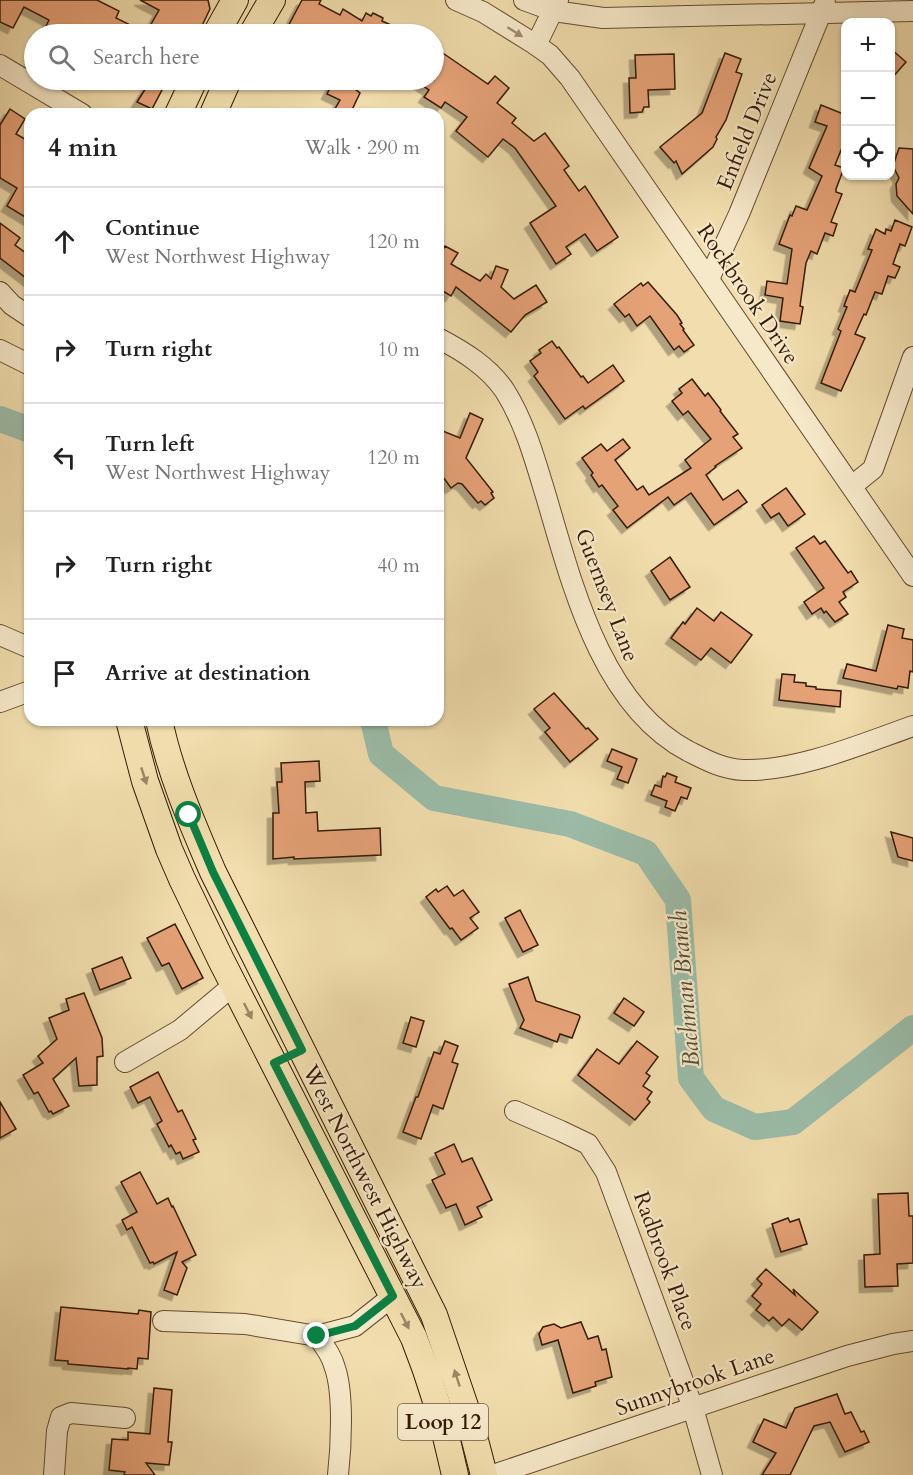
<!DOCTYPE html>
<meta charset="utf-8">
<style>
:root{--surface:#fff;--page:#f2f2f2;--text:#222;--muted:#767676;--line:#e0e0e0}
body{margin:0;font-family:Cardo,serif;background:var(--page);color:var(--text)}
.controls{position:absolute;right:18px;top:18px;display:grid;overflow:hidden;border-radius:12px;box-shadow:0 2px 4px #0004}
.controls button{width:54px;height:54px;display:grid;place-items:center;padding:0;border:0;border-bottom:2px solid var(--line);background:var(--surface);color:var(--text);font:30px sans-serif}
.stop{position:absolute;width:18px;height:18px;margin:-14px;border:4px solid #0b8043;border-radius:50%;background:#fff}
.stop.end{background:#0b8043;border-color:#fff;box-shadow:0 2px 6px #0008}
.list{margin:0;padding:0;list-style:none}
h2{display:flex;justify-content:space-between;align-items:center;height:78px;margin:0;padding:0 24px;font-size:26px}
h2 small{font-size:20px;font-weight:400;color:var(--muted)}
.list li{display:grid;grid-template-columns:39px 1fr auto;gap:18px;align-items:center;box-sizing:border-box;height:108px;padding:0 24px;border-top:2px solid var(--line)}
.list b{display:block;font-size:22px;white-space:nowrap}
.list p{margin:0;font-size:20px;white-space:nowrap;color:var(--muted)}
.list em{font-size:20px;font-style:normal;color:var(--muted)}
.icon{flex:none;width:33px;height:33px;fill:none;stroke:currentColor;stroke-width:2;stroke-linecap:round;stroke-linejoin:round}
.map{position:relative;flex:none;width:913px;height:1475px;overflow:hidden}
.search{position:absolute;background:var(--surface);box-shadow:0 2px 4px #0004;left:24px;top:24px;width:420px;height:66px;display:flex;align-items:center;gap:15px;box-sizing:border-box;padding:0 21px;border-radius:33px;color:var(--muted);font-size:22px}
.panel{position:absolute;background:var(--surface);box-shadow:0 2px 4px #0004;left:24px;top:108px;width:420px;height:618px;border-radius:18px}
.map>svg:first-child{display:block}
</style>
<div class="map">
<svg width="913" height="1475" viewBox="0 0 913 1475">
<defs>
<filter id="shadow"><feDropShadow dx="-5.5" dy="5.5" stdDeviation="0" flood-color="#0004"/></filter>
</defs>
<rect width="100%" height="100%" fill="#f1ddad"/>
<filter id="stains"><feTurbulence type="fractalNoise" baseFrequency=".00333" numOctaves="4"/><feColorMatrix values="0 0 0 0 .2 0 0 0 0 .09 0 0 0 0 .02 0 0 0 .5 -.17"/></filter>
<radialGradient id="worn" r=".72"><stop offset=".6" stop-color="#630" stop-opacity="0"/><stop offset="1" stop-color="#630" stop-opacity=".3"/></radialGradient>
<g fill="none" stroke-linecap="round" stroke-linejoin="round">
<g stroke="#9bbca8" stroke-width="26">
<polyline points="0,419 30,430"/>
<polyline points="373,720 381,754 434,798 570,824 646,853 678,900 691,1078 714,1109 755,1127 793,1122 913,1028"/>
</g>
</g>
<g fill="#e6a277" stroke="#351b04" stroke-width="1.5" filter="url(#shadow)">
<polygon points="0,0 97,0 119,11 116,18 146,33 159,10 140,0 208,0 210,9 198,34 42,34 49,20 24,7 13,28 0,22"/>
<polygon points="302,0 321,0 319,4 340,15 343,9 362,21 366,13 371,16 373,13 383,18 382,21 411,34 284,34"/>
<polygon points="434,47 488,84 495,76 509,88 497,103 516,118 512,123 534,141 545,133 569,166 564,170 579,191 585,186 618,237 597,251 585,234 566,247 571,254 556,264 530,223 556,206 515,148 503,139 488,157 456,131 467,117 445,102 441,108 424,97 429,90 414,80 434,80"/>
<polygon points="891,49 906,62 891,79"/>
<polygon points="725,53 741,59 736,72 742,74 726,120 716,137 717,139 713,147 682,174 676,161 674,163 660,147 702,113"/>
<polygon points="674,54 675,89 648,90 649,107 644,107 642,112 630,113 629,78 636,78 635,55"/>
<polygon points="151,80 165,80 161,87 163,88 152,109 137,102"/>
<polygon points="334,80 353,80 350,85 360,93 350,114 332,114 340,100 327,94"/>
<polygon points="821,105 846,115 846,138 835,165 844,168 836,189 836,192 842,194 831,222 837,224 833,236 825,233 817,254 811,251 806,263 800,306 803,307 800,324 780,321 783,298 765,295 767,281 787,284 792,249 779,244 790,215 792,216 796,206 807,210 822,176 809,168 827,126 815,122"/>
<polygon points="10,109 25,119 16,134 30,142 30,220 7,206 17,188 0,178 0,125"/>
<polygon points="899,148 913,149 913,214 897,196 896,184 899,178 893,166"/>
<polygon points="895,220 912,227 905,246 900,244 893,264 900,267 895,278 888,276 882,294 875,292 866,315 864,314 855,334 865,338 841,391 821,383 841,331 838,329 847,307 844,306 850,290 855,292 872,250 868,249 876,229 885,234 886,229 891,231"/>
<polygon points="0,223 20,238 15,245 30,256 30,281 0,258"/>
<polygon points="445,246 458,253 451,264 480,281 486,274 491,279 496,266 508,270 501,287 514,299 536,285 547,302 525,315 511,332 456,287 451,296 438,288 438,259"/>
<polygon points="648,282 677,315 682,323 680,324 684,329 683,330 694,345 684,352 679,346 674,350 650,316 637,326 629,314 625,317 614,304 641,283 643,286"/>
<polygon points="552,341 557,348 559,347 581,377 583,376 588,383 613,365 624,381 585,409 583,406 565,419 534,376 538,372 530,361 541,353 539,350"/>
<polygon points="692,379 705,396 708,393 721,410 720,411 738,434 733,437 742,448 715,466 716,467 706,475 723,500 738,490 747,502 714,525 691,493 674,505 668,497 627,528 613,510 618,506 602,485 599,487 591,475 593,473 582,458 601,444 607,451 623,439 630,448 615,460 637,490 643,486 649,495 691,468 685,460 711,439 688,411 683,415 672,401 682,393 679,389"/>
<polygon points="470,413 483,419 466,458 493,492 491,493 494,498 485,505 481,501 478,503 462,484 458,483 451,488 438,470 438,429 460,438"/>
<polygon points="786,488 805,514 788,526 779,513 771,518 762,505"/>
<polygon points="814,536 820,544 825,541 848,573 851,571 858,582 843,592 846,597 839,602 848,614 835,622 826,611 824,613 821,608 812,614 804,602 824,588 796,548"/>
<polygon points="670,557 690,587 670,600 651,571"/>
<polygon points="697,608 714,621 721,612 752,635 731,663 711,648 701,660 671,638 683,622 685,624"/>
<polygon points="888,625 904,629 902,638 913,640 913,672 910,671 908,688 898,686 897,689 843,678 847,664 876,671"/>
<polygon points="782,674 795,675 794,682 806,683 806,686 816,687 816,689 841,691 840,707 779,700"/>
<polygon points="554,693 586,729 588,728 598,739 570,762 545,732 550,728 534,709"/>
<polygon points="612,749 637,759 628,783 617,779 622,767 607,761"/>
<polygon points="319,761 320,781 305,782 306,813 317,812 318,831 380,828 381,855 294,859 294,857 273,859 273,813 279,813 277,782 282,782 281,763"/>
<polygon points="667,773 677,777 675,782 691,788 687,799 681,797 675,811 665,807 667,801 651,795 655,785 661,787 663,776 665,777"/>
<polygon points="891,832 913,838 913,861 898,857"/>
<polygon points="447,886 454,896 463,890 479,912 470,918 478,928 461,940 452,928 450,929 426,897 436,889 438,892"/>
<polygon points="520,910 538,945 523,952 505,918"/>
<polygon points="175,924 203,978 182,989 169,963 162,966 147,938"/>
<polygon points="122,957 131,978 100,990 92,969"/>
<polygon points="528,977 536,1001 579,1015 580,1017 572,1038 560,1034 557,1042 520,1028 524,1020 509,984"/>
<polygon points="84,993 102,1038 103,1056 97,1057 97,1085 79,1086 76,1058 53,1079 69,1106 53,1114 51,1111 49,1112 38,1092 34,1094 23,1075 43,1063 38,1056 57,1039 49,1018 69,1010 66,999"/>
<polygon points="624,998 644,1012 634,1026 614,1013"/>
<polygon points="411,1017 424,1021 416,1047 403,1043"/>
<polygon points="445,1041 458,1046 452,1062 458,1064 443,1109 433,1105 421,1139 403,1132 416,1097 418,1097 434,1052 440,1054"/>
<polygon points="637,1041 658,1057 646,1073 650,1076 643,1086 652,1092 647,1099 650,1102 635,1120 578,1075 597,1049 619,1064"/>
<polygon points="158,1072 178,1112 182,1110 196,1139 193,1140 199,1152 183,1159 180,1152 176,1154 171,1145 169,1147 157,1124 162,1121 150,1097 138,1103 130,1087"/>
<polygon points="0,1102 16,1129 0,1138"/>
<polygon points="454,1144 462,1162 472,1158 492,1200 477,1207 482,1217 465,1225 456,1204 446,1208 432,1180 445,1174 435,1153"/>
<polygon points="140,1172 157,1204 168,1198 172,1207 173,1206 196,1255 182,1262 187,1268 177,1295 164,1290 177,1252 154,1264 153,1262 150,1263 132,1227 127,1230 122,1220 137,1212 121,1182"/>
<polygon points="908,1193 909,1216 913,1216 913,1263 897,1264 898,1286 865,1287 864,1255 880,1254 878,1194"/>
<polygon points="788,1218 790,1222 799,1219 807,1244 781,1252 772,1224"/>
<polygon points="766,1269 795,1295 793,1289 818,1312 802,1330 789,1319 782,1326 773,1317 769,1321 756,1310 761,1304 752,1296 762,1284 757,1279"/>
<polygon points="61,1307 138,1314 139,1310 151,1312 148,1359 138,1358 137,1369 128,1368 128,1369 68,1364 68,1361 55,1360"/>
<polygon points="581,1322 588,1339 598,1336 602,1350 606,1349 612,1377 595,1382 596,1386 573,1393 558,1340 542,1345 539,1334 543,1327 554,1324 561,1328"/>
<polygon points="154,1388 172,1390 168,1442 172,1442 169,1465 146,1463 155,1475 124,1475 125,1472 109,1470 112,1439 128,1440 128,1432 150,1434"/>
<polygon points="837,1394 845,1414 851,1412 861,1432 864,1431 869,1442 845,1452 830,1422 814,1426 790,1475 762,1475 776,1453 753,1442 764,1419 786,1428 795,1408"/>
</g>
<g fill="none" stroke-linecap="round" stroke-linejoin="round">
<defs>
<g id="minor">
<polyline points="456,0 483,12 536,45"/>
<polyline points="524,0 554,11 603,18 913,11"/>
<polyline points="558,0 536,45 550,55 570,78 913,576"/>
<polyline points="0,65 82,114"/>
<polyline points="709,279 739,214 825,3"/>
<polyline points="0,292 12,305 30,317"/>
<path d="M438 338C463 351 489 367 505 391 525 423 535 460 546 496 572 584 601 705 688 751 706 760 722 769 743 770 796 772 862 744 913 726"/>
<polyline points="0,350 30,365"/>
<polyline points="852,486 873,469 913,357"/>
<polyline points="0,635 30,648"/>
<polyline points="0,702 30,691"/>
<polyline points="125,1062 180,1030 235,984"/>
<polyline points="515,1111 561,1131 588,1144 606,1172 693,1408 712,1475"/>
<polyline points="163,1321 245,1324 317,1336 355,1326 393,1296"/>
<path d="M317 1336C325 1346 332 1356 335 1368 344 1394 341 1448 338 1475"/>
<polyline points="54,1475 57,1431 61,1417 71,1413 125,1418"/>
<polyline points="493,1475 847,1356 893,1344 913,1341"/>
</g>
<g id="major">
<polyline points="216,34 235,0"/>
<polyline points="252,34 272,0"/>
<polyline points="178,114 194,80"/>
<polyline points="213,114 228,80"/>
<path d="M129 720 145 781 169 849 182 879 221 960 414 1338C432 1383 445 1428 455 1475"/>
<path d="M159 720C170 773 192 823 213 872L434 1315 470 1421 484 1475"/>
</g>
</defs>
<use href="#minor" stroke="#644c2e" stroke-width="22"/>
<use href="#major" stroke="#351b04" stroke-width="28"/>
<use href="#minor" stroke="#f6e9ca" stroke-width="20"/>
<use href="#major" stroke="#f1ddad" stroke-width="26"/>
</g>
<defs><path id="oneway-solid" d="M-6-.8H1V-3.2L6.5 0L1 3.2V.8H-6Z" transform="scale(1.5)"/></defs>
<use fill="#9f8c71" href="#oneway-solid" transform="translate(515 32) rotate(32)"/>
<g fill="#9c8661">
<use href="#oneway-solid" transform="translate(144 776) rotate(72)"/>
<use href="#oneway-solid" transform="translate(248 1011) rotate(63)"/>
<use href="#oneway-solid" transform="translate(405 1321) rotate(63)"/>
<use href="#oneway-solid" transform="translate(457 1378) rotate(-108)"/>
</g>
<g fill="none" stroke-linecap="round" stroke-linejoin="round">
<polyline stroke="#0b8043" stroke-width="8" points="189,815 213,872 302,1050 274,1063 393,1296 355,1326 317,1336"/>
</g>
<g text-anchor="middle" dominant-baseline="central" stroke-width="4.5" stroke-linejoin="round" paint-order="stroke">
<rect fill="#f6e9ca" stroke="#6f593f" stroke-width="1.5" x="398" y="1404" width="90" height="36" rx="4.5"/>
<g font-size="21" font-weight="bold" fill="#351b04">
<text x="443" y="1422">Loop 12</text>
</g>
<g font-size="22" fill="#351b04" stroke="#f6e9ca">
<text transform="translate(747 131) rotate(-68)">Enfield Drive</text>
<text transform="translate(748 294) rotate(56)">Rockbrook Drive</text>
<text transform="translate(607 595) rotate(69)">Guernsey Lane</text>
<text transform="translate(365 1177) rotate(63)">West Northwest Highway</text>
<text transform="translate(665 1261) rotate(70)">Radbrook Place</text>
<text transform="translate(695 1382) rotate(-19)">Sunnybrook Lane</text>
</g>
<g font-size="24" font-style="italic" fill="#544b35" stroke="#f6e9ca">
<text transform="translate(685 989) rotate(-95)">Bachman Branch</text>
</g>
</g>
<rect width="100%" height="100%" filter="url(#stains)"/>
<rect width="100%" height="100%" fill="url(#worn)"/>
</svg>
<div class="controls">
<button>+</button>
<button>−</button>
<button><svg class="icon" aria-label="locate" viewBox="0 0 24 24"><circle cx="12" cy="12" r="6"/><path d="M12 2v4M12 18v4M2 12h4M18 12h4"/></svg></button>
</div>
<div class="stop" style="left:189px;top:815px"></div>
<div class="stop end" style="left:317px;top:1336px"></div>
<div class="search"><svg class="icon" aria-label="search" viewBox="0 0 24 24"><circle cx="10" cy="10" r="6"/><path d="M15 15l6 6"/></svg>Search here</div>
<section class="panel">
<h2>4 min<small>Walk · 290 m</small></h2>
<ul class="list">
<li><svg class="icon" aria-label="ahead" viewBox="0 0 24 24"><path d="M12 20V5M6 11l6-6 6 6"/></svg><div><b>Continue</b><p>West Northwest Highway</p></div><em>120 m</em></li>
<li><svg class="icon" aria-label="right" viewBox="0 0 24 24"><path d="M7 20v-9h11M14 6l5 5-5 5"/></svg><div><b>Turn right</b></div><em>10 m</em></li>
<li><svg class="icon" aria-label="left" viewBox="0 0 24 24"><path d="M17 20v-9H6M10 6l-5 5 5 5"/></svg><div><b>Turn left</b><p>West Northwest Highway</p></div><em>120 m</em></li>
<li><svg class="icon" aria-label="right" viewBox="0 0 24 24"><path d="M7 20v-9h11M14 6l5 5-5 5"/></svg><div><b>Turn right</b></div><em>40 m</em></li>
<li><svg class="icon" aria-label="arrive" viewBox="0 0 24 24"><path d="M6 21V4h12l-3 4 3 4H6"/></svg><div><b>Arrive at destination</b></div></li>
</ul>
</section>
</div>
